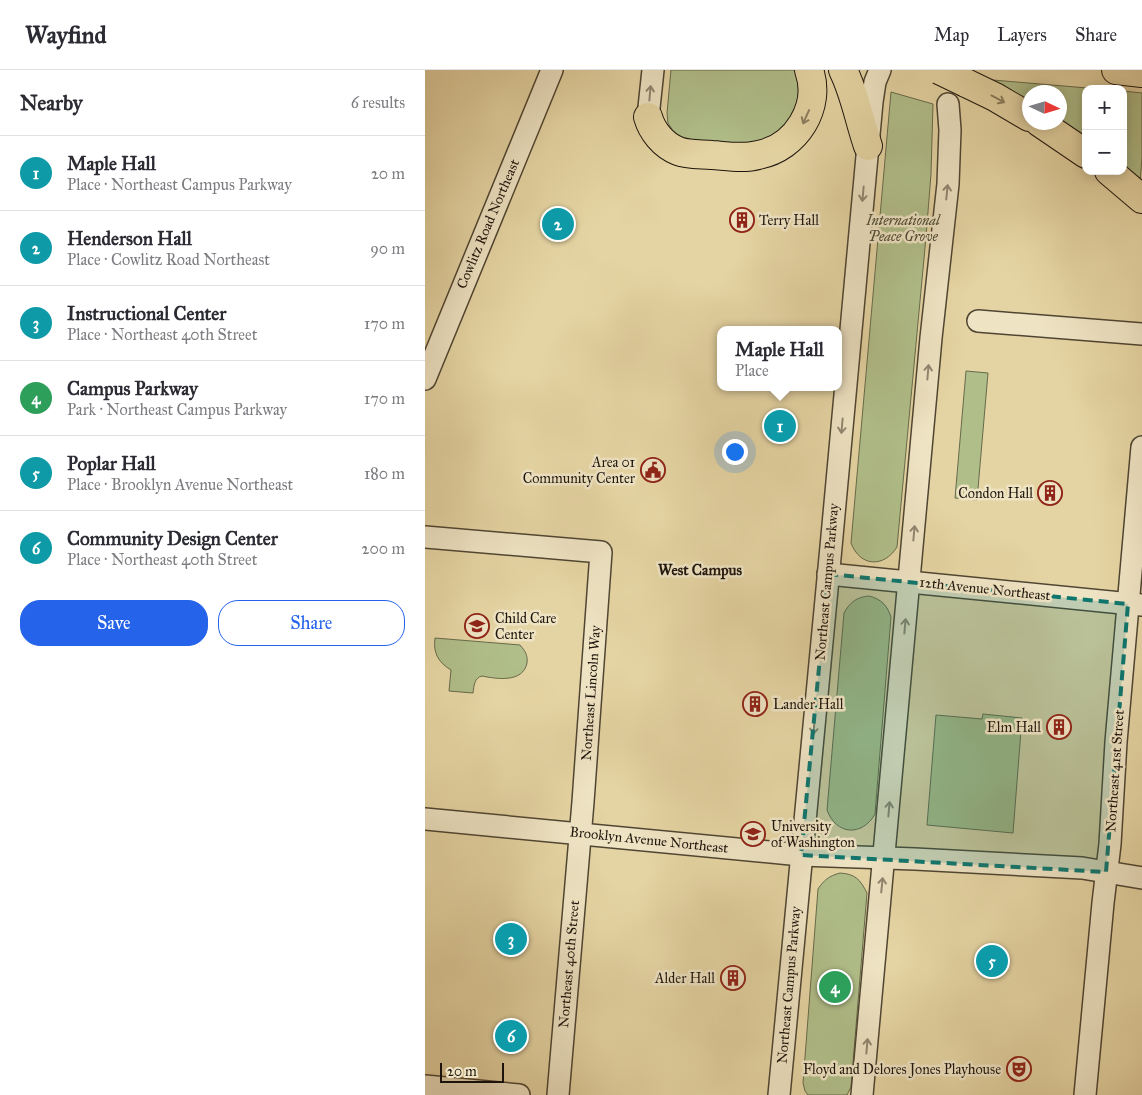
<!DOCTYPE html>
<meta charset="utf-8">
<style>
:root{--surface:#fff;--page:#f2f2f3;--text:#2b2b33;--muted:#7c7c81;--line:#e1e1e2;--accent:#2563eb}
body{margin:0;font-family:"IM FELL Great Primer",serif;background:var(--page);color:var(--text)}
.controls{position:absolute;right:15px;top:15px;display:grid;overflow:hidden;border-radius:10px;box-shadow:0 2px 12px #0003}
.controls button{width:45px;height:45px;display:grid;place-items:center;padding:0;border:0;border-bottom:1px solid var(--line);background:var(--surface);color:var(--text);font:25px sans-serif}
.compass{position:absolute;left:597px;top:15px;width:45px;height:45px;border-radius:50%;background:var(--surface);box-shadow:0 2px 12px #0003;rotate:94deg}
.scale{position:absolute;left:15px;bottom:12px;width:64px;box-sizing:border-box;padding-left:5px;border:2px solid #1d150d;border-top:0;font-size:14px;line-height:18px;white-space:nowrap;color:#1d150d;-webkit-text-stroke:4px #eee3c3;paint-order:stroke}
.you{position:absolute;left:309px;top:381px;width:18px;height:18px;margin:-12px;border:4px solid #fff;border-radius:50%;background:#1a73e8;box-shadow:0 0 0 8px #1a73e833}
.badge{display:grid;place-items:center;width:32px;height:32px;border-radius:50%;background:var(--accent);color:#fff;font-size:16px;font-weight:700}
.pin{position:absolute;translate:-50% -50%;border:2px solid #fff;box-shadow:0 1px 5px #0006}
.popup{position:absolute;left:292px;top:256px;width:125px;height:65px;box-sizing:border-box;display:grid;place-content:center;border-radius:10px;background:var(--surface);filter:drop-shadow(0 1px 4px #0005);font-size:16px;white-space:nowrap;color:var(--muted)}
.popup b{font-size:19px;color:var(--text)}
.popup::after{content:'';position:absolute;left:50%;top:100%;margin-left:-10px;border:10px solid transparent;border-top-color:var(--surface)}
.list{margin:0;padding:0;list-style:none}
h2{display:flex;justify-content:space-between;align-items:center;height:65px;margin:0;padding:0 20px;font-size:21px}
h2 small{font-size:16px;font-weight:400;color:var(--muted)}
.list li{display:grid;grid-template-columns:32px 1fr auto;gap:15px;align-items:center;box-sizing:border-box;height:75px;padding:0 20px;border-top:1px solid var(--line)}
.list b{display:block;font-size:19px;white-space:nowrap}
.list p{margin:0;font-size:16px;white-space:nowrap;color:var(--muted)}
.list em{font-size:16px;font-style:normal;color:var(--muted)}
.actions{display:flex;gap:10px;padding:15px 20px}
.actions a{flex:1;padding:11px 0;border:1px solid var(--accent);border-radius:20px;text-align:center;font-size:18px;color:var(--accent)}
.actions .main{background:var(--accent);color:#fff}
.map{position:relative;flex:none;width:717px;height:1025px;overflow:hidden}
header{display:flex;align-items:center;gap:30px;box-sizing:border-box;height:70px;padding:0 25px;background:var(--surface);border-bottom:1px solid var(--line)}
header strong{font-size:24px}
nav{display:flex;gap:28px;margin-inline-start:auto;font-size:18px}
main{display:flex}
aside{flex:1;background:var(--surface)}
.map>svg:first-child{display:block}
</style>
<header>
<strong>Wayfind</strong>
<nav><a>Map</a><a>Layers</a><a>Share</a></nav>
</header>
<main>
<aside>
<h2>Nearby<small>6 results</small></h2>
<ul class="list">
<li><span class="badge" style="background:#0f9aa8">1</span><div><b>Maple Hall</b><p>Place · Northeast Campus Parkway</p></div><em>20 m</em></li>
<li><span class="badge" style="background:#0f9aa8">2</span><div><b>Henderson Hall</b><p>Place · Cowlitz Road Northeast</p></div><em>90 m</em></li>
<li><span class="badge" style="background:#0f9aa8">3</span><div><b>Instructional Center</b><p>Place · Northeast 40th Street</p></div><em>170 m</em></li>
<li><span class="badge" style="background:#2e9e5b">4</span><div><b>Campus Parkway</b><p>Park · Northeast Campus Parkway</p></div><em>170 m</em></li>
<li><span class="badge" style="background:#0f9aa8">5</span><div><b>Poplar Hall</b><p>Place · Brooklyn Avenue Northeast</p></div><em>180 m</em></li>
<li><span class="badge" style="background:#0f9aa8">6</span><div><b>Community Design Center</b><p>Place · Northeast 40th Street</p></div><em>200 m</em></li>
</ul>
<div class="actions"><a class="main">Save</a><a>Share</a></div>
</aside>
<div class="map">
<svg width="717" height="1025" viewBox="0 0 717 1025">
<rect width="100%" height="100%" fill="#e5d4a3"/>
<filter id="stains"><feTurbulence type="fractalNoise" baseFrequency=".004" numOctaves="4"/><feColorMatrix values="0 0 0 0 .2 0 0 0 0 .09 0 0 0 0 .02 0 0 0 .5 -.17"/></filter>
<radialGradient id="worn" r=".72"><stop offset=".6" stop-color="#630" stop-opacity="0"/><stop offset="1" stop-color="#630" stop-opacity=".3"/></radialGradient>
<g fill="#b0be89" stroke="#666a4b">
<polygon points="246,0 372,0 377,17 365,55 331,75 260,73 241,63 247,59 243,53 242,43"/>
<polygon points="556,9 674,19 661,19 661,71 634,52 634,22 604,22 604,36"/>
<polygon points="698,21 717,23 717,87 715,114 698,100"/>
<path d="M466 22 508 34 506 104 501 167 472 477C459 498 435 497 426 473Z"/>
<polygon points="541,301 563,303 552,430 530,428"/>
<path d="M444 526C456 529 462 535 466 547L450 744C437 767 411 765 402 740L419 543C425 532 432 527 444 526Z"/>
<path d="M10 568 95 575C100 581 103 585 102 593 98 613 72 609 57 606 49 608 49 616 48 623L24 621 26 600C13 592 8 583 10 568Z"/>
<polygon points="558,644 597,648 588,763 502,755 511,645 557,649"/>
<path d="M415 803C430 804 435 809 442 823L426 1017 422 1025H383L380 1021 378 1013 393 819C399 810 404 806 415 803Z"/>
</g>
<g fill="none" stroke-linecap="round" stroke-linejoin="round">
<defs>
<g id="minor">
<polyline points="223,47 228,0"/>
<polyline points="553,251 717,264"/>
<polyline points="0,309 127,0"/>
<polyline points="0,467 176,482 158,732 133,1025"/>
<polyline points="403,504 717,535"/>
<polyline points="0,749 376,785 490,789 657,798 717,808"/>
<polyline points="0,1016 94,1025"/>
<polyline points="354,1025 406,477 447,32 450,12 455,0"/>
<polyline points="437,1025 506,268 523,114 525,60 523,34"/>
<polyline points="660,1025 678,833 685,774 691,672 717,377"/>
</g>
<g id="major">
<path d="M418 0C430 24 434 50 443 76"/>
<polyline points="691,0 717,3"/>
<polyline points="541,13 570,27 604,47"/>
<path d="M223 47C227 61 238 75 253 81 263 85 276 84 287 85 302 86 319 89 333 85 371 78 397 37 384 0"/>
<polyline points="614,52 661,84"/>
<polyline points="684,101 717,129"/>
</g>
</defs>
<use href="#minor" stroke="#4f4532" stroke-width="24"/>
<use href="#major" stroke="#1d150d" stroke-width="30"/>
<use href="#minor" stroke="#eee3c3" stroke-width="21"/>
<use href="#major" stroke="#e5d4a3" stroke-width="28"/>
<defs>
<polyline id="major-bridge" points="514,0 541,13"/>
</defs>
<use href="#major-bridge" stroke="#1d150d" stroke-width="30" stroke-linecap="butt"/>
<use href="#major-bridge" stroke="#e5d4a3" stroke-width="28"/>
</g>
<defs><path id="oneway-shaft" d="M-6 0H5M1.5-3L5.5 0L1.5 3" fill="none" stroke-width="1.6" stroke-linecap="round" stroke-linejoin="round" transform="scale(1.25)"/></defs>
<g stroke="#908671">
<use href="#oneway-shaft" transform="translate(225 23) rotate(-85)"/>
<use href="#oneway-shaft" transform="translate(522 122) rotate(-84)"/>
<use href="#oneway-shaft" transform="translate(438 124) rotate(95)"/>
<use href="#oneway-shaft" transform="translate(503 302) rotate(-85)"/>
<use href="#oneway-shaft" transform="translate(417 356) rotate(95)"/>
<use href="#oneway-shaft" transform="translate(489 463) rotate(-85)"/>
<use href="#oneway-shaft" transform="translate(480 556) rotate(-85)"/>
<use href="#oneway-shaft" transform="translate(389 657) rotate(95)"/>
<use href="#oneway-shaft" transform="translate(464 739) rotate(-85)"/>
<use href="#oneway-shaft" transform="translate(457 815) rotate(-84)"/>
<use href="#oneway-shaft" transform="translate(442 976) rotate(-85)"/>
</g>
<g stroke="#8b7e60">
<use href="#oneway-shaft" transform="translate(573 29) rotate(28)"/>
<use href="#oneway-shaft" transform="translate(381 47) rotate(114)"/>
</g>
<path fill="#0f766e" fill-opacity="0.2" stroke="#0f766e" stroke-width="4" stroke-dasharray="10 6" stroke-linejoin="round" d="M403 504 703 534 681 802 376 785Z"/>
<defs>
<symbol id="building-ring" viewBox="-11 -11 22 22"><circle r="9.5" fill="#eee3c3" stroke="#8f2418" stroke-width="1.5"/><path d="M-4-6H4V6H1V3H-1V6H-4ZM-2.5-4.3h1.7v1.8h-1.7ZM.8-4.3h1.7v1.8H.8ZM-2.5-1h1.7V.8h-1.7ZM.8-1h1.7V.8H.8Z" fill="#8f2418"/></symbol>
<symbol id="civic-ring" viewBox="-11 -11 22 22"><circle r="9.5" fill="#eee3c3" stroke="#8f2418" stroke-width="1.5"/><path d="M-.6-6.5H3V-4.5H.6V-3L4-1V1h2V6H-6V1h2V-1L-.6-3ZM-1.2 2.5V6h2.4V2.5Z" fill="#8f2418"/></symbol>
<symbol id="school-ring" viewBox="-11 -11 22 22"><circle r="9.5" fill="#eee3c3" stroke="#8f2418" stroke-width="1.5"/><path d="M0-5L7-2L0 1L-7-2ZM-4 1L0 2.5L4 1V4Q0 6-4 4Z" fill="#8f2418"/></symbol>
<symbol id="university-ring" viewBox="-11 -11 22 22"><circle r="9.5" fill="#eee3c3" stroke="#8f2418" stroke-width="1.5"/><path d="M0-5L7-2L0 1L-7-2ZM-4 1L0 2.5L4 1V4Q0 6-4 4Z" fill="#8f2418"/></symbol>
<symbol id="theatre-ring" viewBox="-11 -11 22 22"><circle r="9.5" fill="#eee3c3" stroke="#8f2418" stroke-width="1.5"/><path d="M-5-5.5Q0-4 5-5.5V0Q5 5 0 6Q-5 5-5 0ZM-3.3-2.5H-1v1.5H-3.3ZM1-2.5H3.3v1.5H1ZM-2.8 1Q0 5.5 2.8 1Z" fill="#8f2418"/></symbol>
</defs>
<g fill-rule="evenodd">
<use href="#building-ring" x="303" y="136" width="28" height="28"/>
<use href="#civic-ring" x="214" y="386" width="28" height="28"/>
<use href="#building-ring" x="611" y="409" width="28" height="28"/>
<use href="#school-ring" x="38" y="542" width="28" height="28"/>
<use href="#building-ring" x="316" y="620" width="28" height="28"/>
<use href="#building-ring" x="620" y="643" width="28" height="28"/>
<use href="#university-ring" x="314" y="750" width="28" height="28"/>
<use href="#building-ring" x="294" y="894" width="28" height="28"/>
<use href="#theatre-ring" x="580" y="985" width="28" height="28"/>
</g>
<g text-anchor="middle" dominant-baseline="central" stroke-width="5" stroke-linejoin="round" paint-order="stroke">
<g font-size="14" fill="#1d150d" stroke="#eee3c3" text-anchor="end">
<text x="334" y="150" text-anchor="start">Terry Hall</text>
<text x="210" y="392">Area 01<tspan x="210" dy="16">Community Center</tspan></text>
<text x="608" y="423">Condon Hall</text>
<text x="70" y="548" text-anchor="start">Child Care<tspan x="70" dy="16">Center</tspan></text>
<text x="348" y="634" text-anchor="start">Lander Hall</text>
<text x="616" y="657">Elm Hall</text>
<text x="346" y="756" text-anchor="start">University<tspan x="346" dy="16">of Washington</tspan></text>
<text x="290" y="908">Alder Hall</text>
<text x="576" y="999">Floyd and Delores Jones Playhouse</text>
</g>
<g font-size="14" font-style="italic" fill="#494832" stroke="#eee3c3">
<text x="478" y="150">International<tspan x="478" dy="16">Peace Grove</tspan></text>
</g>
<g font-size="14" fill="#1d150d" stroke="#eee3c3">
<text transform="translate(63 154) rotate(-67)">Cowlitz Road Northeast</text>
<text transform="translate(402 512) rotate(-85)">Northeast Campus Parkway</text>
<text transform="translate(560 519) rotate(6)">12th Avenue Northeast</text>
<text transform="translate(166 623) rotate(-86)">Northeast Lincoln Way</text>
<text transform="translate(690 701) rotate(-86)">Northeast 41st Street</text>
<text transform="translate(224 770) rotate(6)">Brooklyn Avenue Northeast</text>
<text transform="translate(144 894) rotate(-85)">Northeast 40th Street</text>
<text transform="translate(364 915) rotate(-85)">Northeast Campus Parkway</text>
</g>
<g font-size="15" font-weight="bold" fill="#1d150d" stroke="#eee3c3">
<text x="275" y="500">West Campus</text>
</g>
</g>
<rect width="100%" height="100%" filter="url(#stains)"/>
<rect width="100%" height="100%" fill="url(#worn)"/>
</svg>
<div class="controls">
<button>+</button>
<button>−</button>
</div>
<svg class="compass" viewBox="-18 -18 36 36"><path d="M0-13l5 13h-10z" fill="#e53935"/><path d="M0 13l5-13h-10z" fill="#7c7c81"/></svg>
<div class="scale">20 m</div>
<div class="you"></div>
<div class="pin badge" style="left:355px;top:356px;background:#0f9aa8">1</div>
<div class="popup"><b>Maple Hall</b>Place</div>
<div class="pin badge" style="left:133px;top:154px;background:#0f9aa8">2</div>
<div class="pin badge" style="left:86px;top:869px;background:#0f9aa8">3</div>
<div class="pin badge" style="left:410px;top:917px;background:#2e9e5b">4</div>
<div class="pin badge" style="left:567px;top:891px;background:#0f9aa8">5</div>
<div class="pin badge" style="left:86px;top:966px;background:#0f9aa8">6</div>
</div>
</main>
